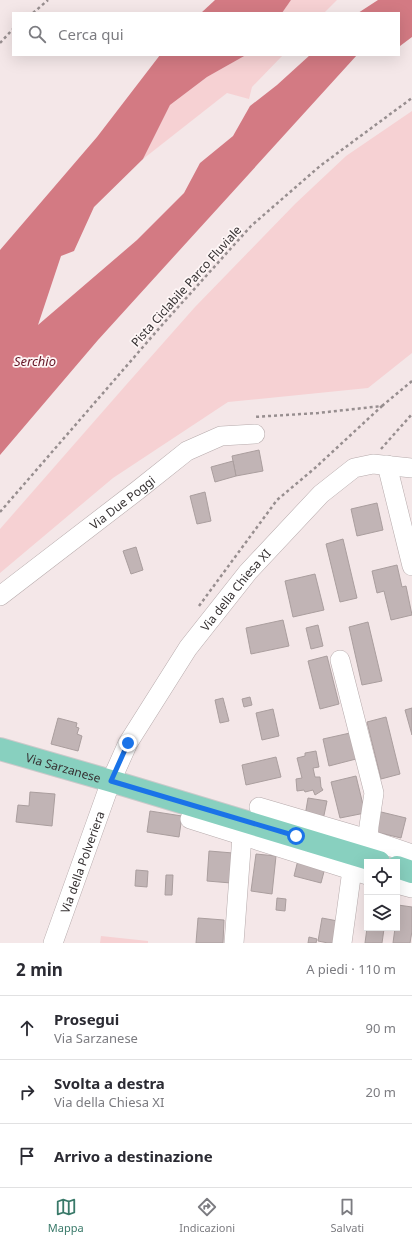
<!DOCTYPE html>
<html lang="it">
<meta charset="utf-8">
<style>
:root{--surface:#fff;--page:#f2f2f3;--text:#2b2b33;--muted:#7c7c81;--line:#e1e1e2;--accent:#397969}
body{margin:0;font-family:"Noto Sans",sans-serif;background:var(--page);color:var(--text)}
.controls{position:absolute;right:12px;bottom:12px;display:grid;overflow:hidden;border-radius:0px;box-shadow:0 4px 16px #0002}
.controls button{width:36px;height:36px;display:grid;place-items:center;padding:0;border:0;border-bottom:1px solid var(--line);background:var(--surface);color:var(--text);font:20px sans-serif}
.stop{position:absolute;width:12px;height:12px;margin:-9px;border:3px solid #1a73e8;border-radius:50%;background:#fff}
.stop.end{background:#1a73e8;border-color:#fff;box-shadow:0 1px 4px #0008}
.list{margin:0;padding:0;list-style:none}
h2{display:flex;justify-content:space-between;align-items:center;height:52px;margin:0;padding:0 16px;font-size:17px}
h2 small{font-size:13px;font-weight:400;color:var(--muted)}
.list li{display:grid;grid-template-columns:26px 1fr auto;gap:12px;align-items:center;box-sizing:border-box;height:64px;padding:0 16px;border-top:1px solid var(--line)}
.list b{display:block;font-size:15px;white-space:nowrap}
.list p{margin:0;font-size:13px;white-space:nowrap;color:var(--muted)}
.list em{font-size:13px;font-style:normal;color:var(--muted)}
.icon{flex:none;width:22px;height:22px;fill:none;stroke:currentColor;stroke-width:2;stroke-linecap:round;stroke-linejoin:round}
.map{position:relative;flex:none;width:412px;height:943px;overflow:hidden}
.search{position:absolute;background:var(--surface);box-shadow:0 4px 16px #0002;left:12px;right:12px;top:12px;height:44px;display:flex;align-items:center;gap:10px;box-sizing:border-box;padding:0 14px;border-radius:0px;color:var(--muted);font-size:15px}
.sheet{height:244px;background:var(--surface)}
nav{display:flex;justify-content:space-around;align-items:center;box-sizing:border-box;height:56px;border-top:1px solid var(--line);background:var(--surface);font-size:11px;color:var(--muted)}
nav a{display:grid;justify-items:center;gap:2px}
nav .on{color:var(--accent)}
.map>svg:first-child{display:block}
</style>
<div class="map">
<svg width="412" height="943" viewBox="0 0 412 943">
<rect width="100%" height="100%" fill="#f4e7e8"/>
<g fill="#f6d1d3">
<polygon points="291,0 337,0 324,13 282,13"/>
<polygon points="246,55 283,55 252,87 249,99 227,93 143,159 170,105 207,77"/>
<polygon points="412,111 412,353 368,388 228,402 113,478 0,573 0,529 126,385 195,307 295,204 346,156"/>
<polygon points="101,936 148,941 148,943 100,943"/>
</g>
<g fill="#d37a83">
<polygon points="215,0 291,0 282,13 201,13"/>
<polygon points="378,0 412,0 412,37 400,46 399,13 358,13"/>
<polygon points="160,55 246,55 207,77 170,105 143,159 94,207 74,251 61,256 38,325 137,240 184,193 200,163 233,136 250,106 277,85 310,55 357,55 98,340 0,455 0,250 97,137"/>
</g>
<g fill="#c1b4b5" stroke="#aa9e9e">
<polygon points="259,450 263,471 236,476 232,456"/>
<polygon points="233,461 236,476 215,482 211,467"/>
<polygon points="205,492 211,521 197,524 190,496"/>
<polygon points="377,503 383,530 357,536 351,509"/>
<polygon points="343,539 357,598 340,602 326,544"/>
<polygon points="136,547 143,570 131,574 123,551"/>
<polygon points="397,565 402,587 406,586 412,615 391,620 384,591 377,593 372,571"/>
<polygon points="315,574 324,610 293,617 285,581"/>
<polygon points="283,620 289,646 251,654 246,628"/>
<polygon points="368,622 382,681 362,685 349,627"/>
<polygon points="318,625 323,646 311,649 306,628"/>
<polygon points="327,656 339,704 320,709 308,661"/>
<polygon points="250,697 252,705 244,707 242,699"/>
<polygon points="223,698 229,721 220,723 215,700"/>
<polygon points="412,708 412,735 405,710"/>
<polygon points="273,709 279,736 262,740 256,713"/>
<polygon points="386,717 400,774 381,779 367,722"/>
<polygon points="58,718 77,723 76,727 79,728 77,734 82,736 78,751 51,744"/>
<polygon points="350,733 356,759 329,766 323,739"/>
<polygon points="316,751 319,767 313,768 315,777 320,777 321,787 323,790 315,795 313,790 305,792 304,790 297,791 296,779 302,778 297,758 305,756 305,753"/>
<polygon points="276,757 281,777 246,785 242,765"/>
<polygon points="356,776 365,813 340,818 331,782"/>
<polygon points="30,792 55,794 52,826 16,822 18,805 29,806"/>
<polygon points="308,798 327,801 323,820 305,816"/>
<polygon points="150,811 182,816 179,837 147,832"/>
<polygon points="377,811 406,818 401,838 372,831"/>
<polygon points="209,851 233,853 231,883 207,881"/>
<polygon points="256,854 276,856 272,894 251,891"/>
<polygon points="299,856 326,864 321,883 294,876"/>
<polygon points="136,870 148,871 147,887 135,886"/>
<polygon points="166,875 173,875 172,895 165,895"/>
<polygon points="277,898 286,899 285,911 276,910"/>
<polygon points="398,905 412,907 412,931 410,943 393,943 395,928 397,928"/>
<polygon points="198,918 224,920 223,943 196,943"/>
<polygon points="322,918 343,922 339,943 328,943 318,941"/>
<polygon points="367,928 384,929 382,943 365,943"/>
<polygon points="309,937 317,939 316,943 308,943"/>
</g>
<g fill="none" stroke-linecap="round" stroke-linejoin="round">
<defs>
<g id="minor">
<polyline points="387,465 412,566"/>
<path id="s1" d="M0 596 138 490 187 451 221 436 255 434"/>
<polyline points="340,660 374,793 369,826 368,839 412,854"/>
<polyline points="259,807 368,839"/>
<polyline points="190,819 367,875"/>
<polyline points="397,884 412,888"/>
<path id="s2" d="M53 943 111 781 128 743 188 648 248 572 321 494 354 468 373 464 412 468"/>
<polyline points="234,943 242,836"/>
<polyline points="342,943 352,870"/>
</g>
<g id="major">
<path id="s3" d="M0 749 111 781 379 862"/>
<polyline points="397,867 412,872"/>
</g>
</defs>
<use href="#minor" stroke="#b6aaab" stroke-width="20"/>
<use href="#major" stroke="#cbc9ca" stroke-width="24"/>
<g stroke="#978e8f" stroke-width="2.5" stroke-dasharray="3 3" stroke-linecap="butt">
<polyline points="33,13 48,0"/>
<polyline points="0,43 13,29"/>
<polyline points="382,406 412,381"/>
<polyline points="381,449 412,414"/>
<polyline points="0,512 162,325 251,226 320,166 412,98"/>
<polyline points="199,606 277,500 315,468 382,406 318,413 254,417"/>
</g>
<use href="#minor" stroke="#fff" stroke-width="19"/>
<use href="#major" stroke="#88d0bf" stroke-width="22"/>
</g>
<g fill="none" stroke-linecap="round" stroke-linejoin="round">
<polyline stroke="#1a73e8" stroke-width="5" points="128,743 111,781 296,836"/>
</g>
<g text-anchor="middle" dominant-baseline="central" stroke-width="3.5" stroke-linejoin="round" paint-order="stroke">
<g font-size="12" fill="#363132" stroke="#fef6f6">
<text transform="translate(186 286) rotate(-48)">Pista Ciclabile Parco Fluviale</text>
<text stroke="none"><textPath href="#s1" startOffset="154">Via Due Poggi</textPath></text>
<text stroke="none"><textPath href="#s2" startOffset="401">Via della Chiesa XI</textPath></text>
<text stroke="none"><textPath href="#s3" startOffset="66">Via Sarzanese</textPath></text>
<text stroke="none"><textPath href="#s2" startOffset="86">Via della Polveriera</textPath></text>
</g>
<g font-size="13" font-style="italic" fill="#661626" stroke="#fef6f6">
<text x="35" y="361">Serchio</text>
</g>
</g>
</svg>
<div class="controls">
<button><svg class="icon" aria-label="locate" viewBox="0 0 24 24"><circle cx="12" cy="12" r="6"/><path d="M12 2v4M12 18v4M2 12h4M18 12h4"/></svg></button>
<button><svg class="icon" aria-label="layers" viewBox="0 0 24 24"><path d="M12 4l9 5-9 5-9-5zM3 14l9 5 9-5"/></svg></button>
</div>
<div class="stop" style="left:296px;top:836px"></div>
<div class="stop end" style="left:128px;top:743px"></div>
<div class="search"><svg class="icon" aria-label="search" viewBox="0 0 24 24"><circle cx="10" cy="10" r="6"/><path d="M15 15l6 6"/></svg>Cerca qui</div>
</div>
<section class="sheet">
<h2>2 min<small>A piedi · 110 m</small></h2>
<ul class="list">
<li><svg class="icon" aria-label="ahead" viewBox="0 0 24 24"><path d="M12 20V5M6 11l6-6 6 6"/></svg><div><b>Prosegui</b><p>Via Sarzanese</p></div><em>90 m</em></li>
<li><svg class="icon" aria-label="right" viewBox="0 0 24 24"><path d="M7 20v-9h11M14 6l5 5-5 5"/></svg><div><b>Svolta a destra</b><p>Via della Chiesa XI</p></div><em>20 m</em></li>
<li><svg class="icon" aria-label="arrive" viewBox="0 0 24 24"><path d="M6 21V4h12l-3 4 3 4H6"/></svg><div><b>Arrivo a destinazione</b></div></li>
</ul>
</section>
<nav>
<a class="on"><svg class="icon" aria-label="map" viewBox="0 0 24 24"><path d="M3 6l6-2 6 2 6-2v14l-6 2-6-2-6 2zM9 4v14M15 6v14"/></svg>Mappa</a>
<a><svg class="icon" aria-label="directions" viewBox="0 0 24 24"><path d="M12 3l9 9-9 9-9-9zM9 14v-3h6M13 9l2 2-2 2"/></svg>Indicazioni</a>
<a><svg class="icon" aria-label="saved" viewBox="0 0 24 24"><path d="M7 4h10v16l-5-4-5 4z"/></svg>Salvati</a>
</nav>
